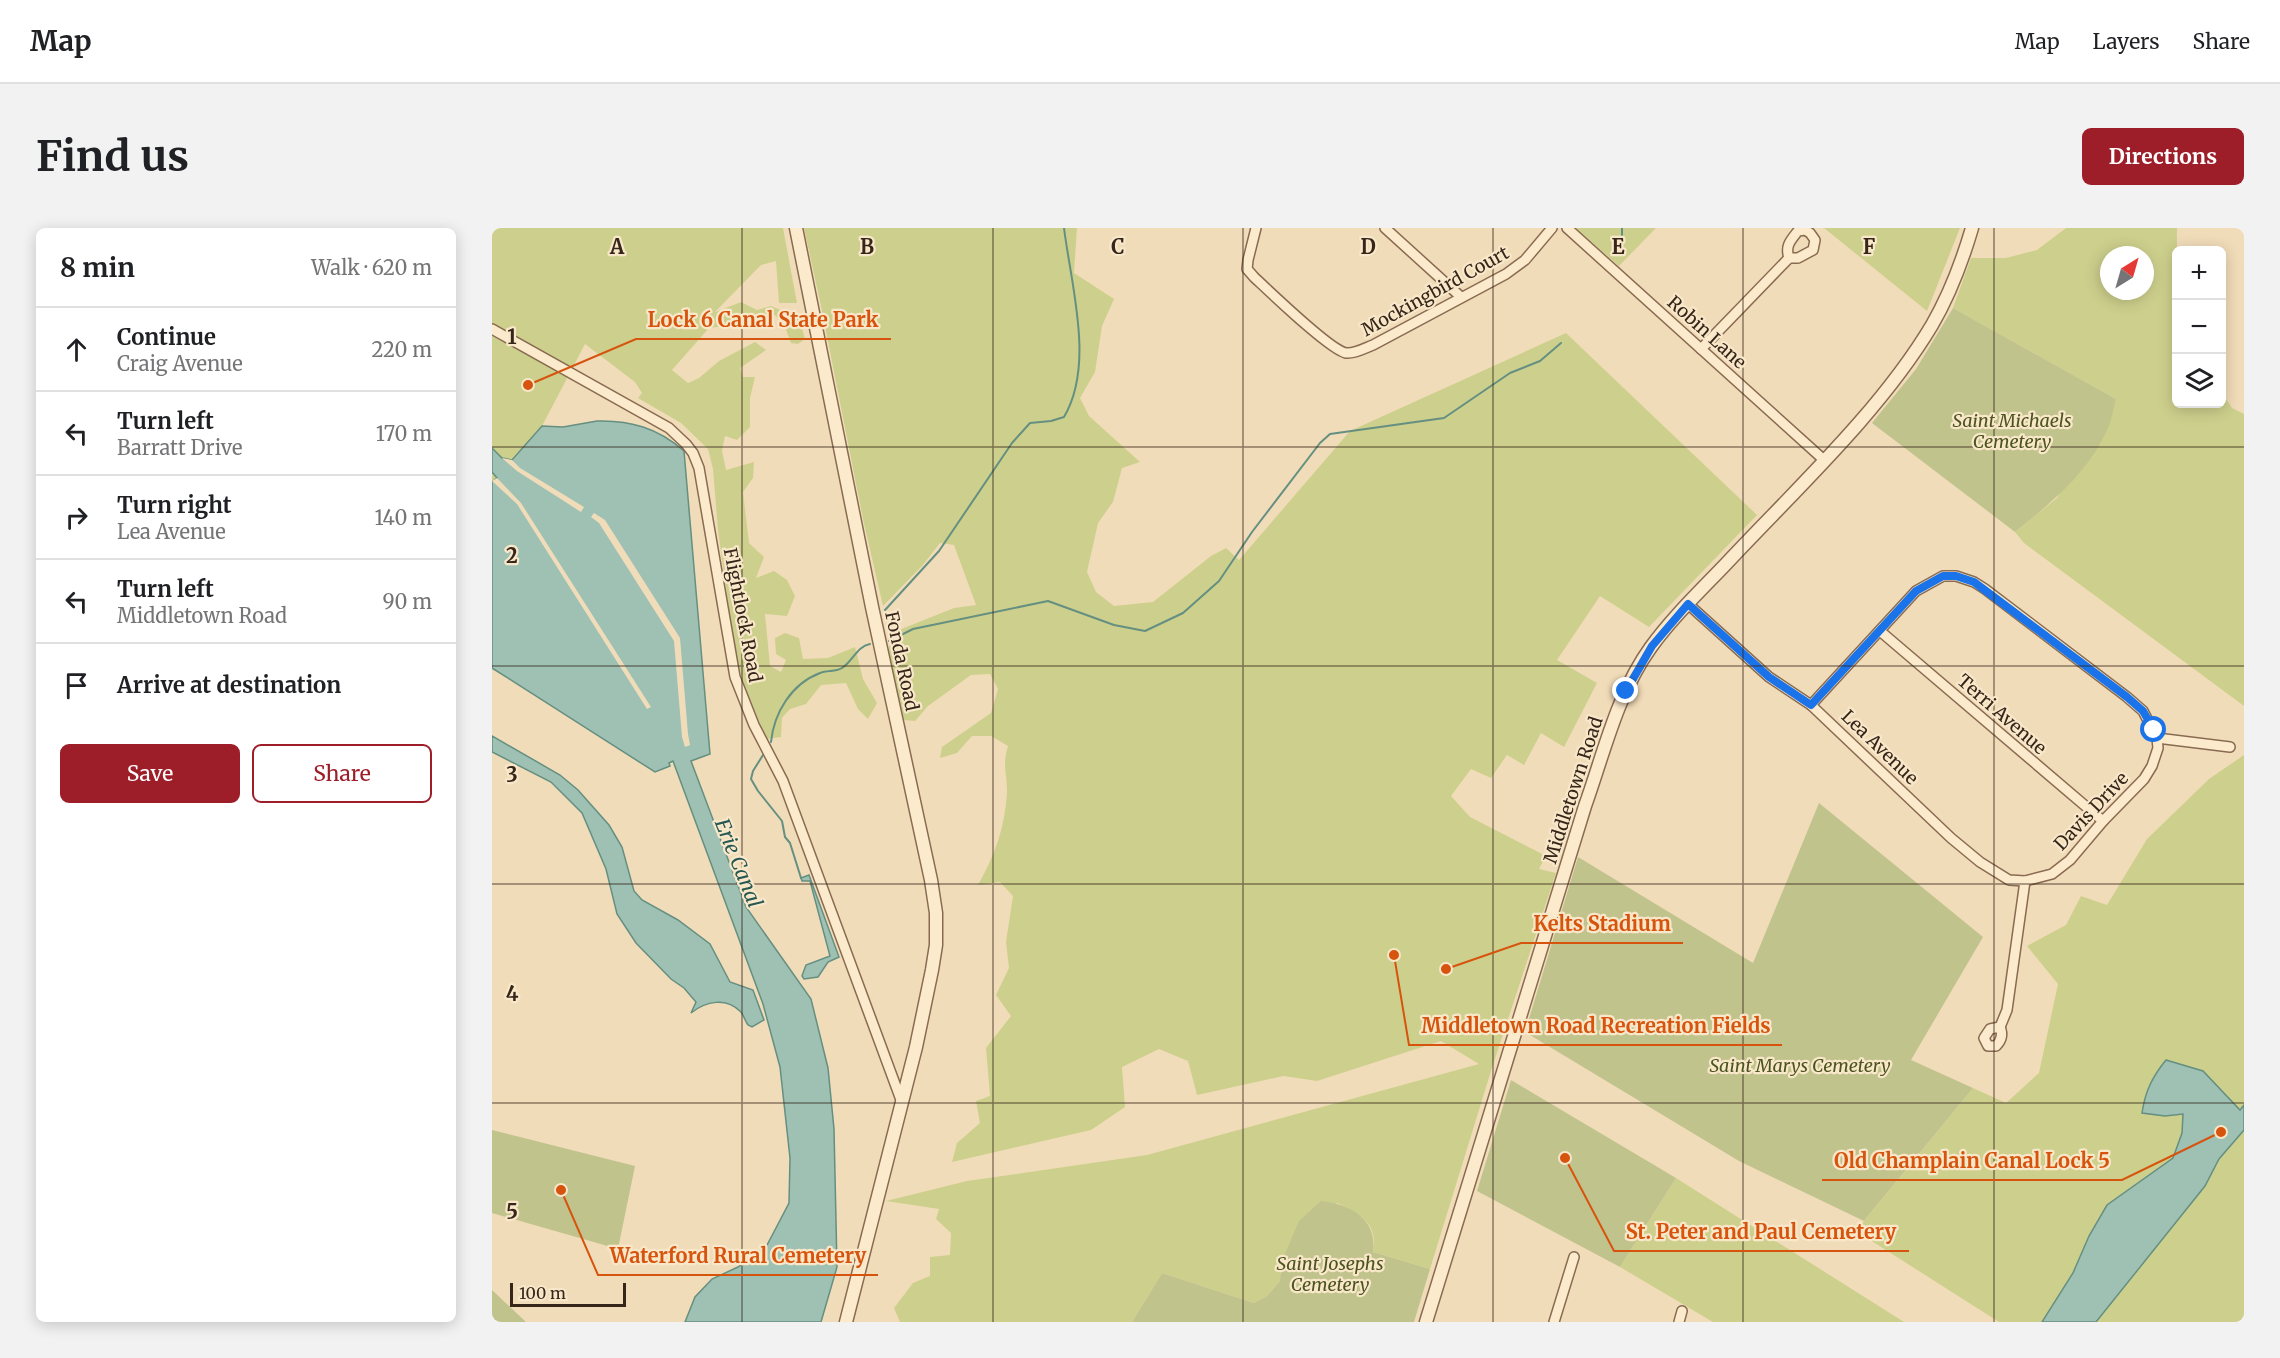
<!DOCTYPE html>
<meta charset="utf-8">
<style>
:root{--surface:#fff;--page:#f2f2f2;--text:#202124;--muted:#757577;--line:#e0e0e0;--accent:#9d1d28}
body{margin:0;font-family:Merriweather,serif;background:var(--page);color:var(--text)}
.controls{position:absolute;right:18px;top:18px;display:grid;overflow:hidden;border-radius:9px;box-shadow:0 3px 15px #0003}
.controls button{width:54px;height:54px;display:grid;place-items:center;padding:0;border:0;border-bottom:2px solid var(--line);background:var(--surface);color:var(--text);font:30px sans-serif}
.compass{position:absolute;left:1608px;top:18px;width:54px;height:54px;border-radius:50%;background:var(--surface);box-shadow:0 3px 15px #0003;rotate:37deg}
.scale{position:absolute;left:18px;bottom:15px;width:116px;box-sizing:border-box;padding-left:6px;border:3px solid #362519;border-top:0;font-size:16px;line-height:21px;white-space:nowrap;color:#362519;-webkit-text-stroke:4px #f8e7c9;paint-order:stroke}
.stop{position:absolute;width:18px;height:18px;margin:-14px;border:4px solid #1a73e8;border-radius:50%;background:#fff}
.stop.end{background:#1a73e8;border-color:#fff;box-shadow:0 2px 6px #0008}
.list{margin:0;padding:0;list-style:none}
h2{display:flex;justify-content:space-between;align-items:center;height:78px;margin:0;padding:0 24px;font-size:26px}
h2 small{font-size:20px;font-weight:400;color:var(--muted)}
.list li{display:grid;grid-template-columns:39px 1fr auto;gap:18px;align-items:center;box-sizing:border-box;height:84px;padding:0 24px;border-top:2px solid var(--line)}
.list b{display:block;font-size:22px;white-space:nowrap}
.list p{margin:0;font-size:20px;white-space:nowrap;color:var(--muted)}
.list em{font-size:20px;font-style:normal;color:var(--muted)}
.actions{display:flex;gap:12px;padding:18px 24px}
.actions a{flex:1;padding:14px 0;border:2px solid var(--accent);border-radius:9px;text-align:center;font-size:21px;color:var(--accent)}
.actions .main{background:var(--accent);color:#fff}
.icon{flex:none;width:33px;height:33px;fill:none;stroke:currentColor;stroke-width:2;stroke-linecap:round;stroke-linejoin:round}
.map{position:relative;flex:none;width:1752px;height:1094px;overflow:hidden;border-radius:9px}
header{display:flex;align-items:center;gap:36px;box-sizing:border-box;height:84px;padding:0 30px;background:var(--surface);border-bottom:2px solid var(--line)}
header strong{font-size:28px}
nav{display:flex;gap:33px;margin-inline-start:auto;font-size:21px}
.intro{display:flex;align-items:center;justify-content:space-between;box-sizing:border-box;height:144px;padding:0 36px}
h1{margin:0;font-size:42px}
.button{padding:15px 27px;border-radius:9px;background:var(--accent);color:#fff;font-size:21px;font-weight:700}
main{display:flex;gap:36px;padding:0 36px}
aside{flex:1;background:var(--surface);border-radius:9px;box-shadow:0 3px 15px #0003}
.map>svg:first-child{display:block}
</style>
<header>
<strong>Map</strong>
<nav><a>Map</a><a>Layers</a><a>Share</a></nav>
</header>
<div class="intro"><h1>Find us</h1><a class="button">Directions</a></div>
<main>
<aside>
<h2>8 min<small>Walk · 620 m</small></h2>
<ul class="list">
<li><svg class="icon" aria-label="ahead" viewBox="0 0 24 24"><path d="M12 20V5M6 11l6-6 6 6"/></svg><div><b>Continue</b><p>Craig Avenue</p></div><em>220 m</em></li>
<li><svg class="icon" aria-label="left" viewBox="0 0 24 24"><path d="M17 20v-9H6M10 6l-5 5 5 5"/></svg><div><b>Turn left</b><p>Barratt Drive</p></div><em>170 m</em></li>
<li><svg class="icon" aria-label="right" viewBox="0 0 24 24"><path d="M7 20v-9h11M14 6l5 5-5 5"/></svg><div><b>Turn right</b><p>Lea Avenue</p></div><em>140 m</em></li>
<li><svg class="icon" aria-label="left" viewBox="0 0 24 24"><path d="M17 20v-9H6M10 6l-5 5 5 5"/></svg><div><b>Turn left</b><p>Middletown Road</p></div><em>90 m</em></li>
<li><svg class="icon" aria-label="arrive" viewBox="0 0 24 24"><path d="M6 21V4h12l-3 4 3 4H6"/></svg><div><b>Arrive at destination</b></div></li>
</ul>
<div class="actions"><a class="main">Save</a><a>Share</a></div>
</aside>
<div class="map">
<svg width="1752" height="1094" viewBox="0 0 1752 1094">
<rect width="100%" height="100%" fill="#f1dcb9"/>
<g fill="#cdd08c" fill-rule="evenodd">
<polygon points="0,0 291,0 305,75 287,75 284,33 269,37 223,84 249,74 265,82 279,78 307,90 313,111 306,116 299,115 293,99 283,87 259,95 217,100 180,142 196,155 207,150 227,133 263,114 274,122 248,140 251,149 263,149 258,170 258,199 245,212 233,208 230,223 234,242 262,234 261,250 251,264 257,315 272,329 264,350 282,343 295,352 303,368 295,388 273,386 278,438 289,444 294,432 284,426 283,410 293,405 307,410 311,431 336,430 363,419 371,451 385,475 376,491 366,481 354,455 329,457 314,476 298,481 290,490 289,509 275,511 256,469 243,426 226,302 221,241 216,221 189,195 146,170 150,165 143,154 93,116 50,198 0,256"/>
<path d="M312 0H585L582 45 622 71 610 98 603 144 588 170 597 188 648 234 630 240 621 274 606 295 595 344 604 364 622 378 661 374 719 328 734 320 747 332 858 203 1074 105 1265 287 1157 399 1108 368 1065 432 1105 455 1072 519 1049 505 1032 537 1015 527 999 550 979 541 959 568 978 589 1054 628 1047 641 1064 645 999 843 938 1041 881 1024C887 996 867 985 845 975L789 1035 788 1053 775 1068 762 1075 670 1045 640 1094H408L402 1080 421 1055 438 1048V1029L458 1027 459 1005 444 991 447 981 394 973 475 953 655 927 987 836 949 813 825 853 792 848 705 867 696 833 667 821 630 839 633 879 599 902 460 934 465 915 488 895 484 873 498 868 494 820 519 788 504 767 517 740 514 714 521 668 508 654 486 657C503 627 513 599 515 564 515 544 510 539 516 518L499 508H480L465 525 448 530 450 519 499 485 506 461 498 446 479 447 436 478 423 493 412 492 395 425 402 404 462 380 484 377 462 317 448 315 430 338 391 378 371 291 329 78Z"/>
<polygon points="1084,0 1164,0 1127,38"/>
<polygon points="1332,0 1468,0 1435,83"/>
<path d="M1574 0H1685L1684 176H1730V165L1740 180 1752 186V478L1532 315 1523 304 1565 270 1624 171 1461 80 1479 30H1514L1545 22ZM1617 27H1653V63H1617Z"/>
<polygon points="1752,527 1752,1094 1507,1094 1364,1003 1481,860 1514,875 1547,845 1566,756 1535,718 1574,697 1589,668 1615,677 1655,611 1717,551"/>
<polygon points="1184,950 1412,1094 1221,1094 1128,1039"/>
</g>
<g fill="#c1c38d">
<path d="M1461 80 1624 171C1621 181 1620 193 1615 202 1596 245 1559 275 1523 304L1380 195 1424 141Z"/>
<polygon points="1327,575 1491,709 1419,832 1481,860 1372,993 1247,933 1033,804 1086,629 1261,735"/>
<polygon points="1019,852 1184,950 1128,1039 985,963"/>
<polygon points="0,902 143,938 126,1021 0,985"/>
<path d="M829 973C858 976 886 991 881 1024L938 1041 922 1094H640L670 1045 762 1075 775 1068 788 1053 789 1035 807 993Z"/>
<polygon points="0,1062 34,1094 0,1094"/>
</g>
<g fill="#9ec1b4" stroke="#658f81" stroke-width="1.5">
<path d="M105 193C138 192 166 200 192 223L218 526 199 533 254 679 319 771 336 840 342 901 345 1039 329 1094H193L203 1069 220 1051 246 1039 274 1019 297 975 298 930 288 839 271 776 181 533 177 535 178 538 163 544 0 440V254L5 250 0 244V220L10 230 20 232 50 198 71 199Z"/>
<path d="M0 508 68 547 86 562 117 597 130 619 142 663 150 672 186 692 218 716 238 754 261 762 272 792 260 799 256 797C253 793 252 788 249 784 234 769 214 773 199 785L204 774 192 760 179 751 144 715 125 686 114 641 90 585 59 554 0 524Z"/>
<polygon points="317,647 347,729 336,734 326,749 312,751 310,748 314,737 338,728 318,653 310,653 309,650"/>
<path d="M1674 832 1711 843 1748 882 1752 877V902L1727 931 1713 958 1604 1094H1550L1581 1045 1597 1008 1615 977 1681 930 1690 905 1691 886 1673 888 1650 885C1653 864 1660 849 1674 832Z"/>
</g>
<g fill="#f1dcb9">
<polygon points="10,230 20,232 28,240 92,279 89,284 25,243"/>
<polygon points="5,250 29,275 159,479 155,481 25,276 0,253"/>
<polygon points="102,285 113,292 188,410 196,506 198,517 193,519 190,509 182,413 107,295 99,289"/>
</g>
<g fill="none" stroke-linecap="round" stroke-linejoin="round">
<g stroke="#658f81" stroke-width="2">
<polyline points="1130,0 1130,10"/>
<path d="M393 382 447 323 520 215 538 195 559 193 572 189C603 137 579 57 572 0"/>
<polyline points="397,413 421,401 556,373 622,397 653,403 691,385 727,353 760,304 828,215 838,206 952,190 1018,145 1048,133 1069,115"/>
<path d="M279 514C282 485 299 456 328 445 335 442 344 444 350 440 361 433 365 418 378 416"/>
<polyline points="271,527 261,543 259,551 266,563 290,593 293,609 298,615 309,650"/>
</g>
<defs>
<g id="minor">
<path d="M764 0 756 32 755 41 762 49C777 63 838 122 854 125 863 126 873 120 881 117L1014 46 1033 32 1060 0"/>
<polyline points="893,0 969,69"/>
<polyline points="1075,0 1332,232"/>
<path d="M1313 2 1318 5 1323 12 1321 22 1306 30H1297C1293 18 1298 13 1306 3Z"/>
<polyline points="0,101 177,200 194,216 201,225 207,240 243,449 262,497 291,553 409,872"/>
<polyline points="1209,121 1297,30"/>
<polyline points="1196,376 1277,449 1319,477 1459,610 1488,634 1517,652 1533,653 1560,646 1578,632 1611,593 1652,551 1660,538 1666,520 1665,510"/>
<polyline points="1388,403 1611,593"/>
<polyline points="1319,477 1424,363 1451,348 1464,348 1482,354 1493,361 1635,469 1651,483 1665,510 1738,519"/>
<polyline points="1508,799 1515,782 1533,653"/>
<path d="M1508 799C1511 806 1510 812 1504 818H1496L1492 810 1498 801Z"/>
<polyline points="1062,1094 1082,1029"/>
<polyline points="1187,1094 1190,1083"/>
</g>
<g id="tertiary">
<polyline points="304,0 380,379 439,652 444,685 444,717 440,742 424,819 354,1094"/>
<path d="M934 1094 1093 578C1112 525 1125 466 1159 419 1180 390 1207 364 1232 338 1302 263 1388 184 1440 97 1458 66 1470 34 1480 0"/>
</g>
</defs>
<use href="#minor" stroke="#896b52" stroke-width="12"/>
<use href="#tertiary" stroke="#896b52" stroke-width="15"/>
<use href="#minor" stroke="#fceacc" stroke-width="9"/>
<use href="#tertiary" stroke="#fceacc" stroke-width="12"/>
</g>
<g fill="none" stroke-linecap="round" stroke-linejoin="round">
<polyline stroke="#1a73e8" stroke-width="8" points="1134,463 1160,418 1196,376 1277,449 1319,477 1424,363 1451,348 1464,348 1482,354 1635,469 1651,483 1662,502"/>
</g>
<path fill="none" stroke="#362519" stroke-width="1.5" stroke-opacity="0.55" d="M250 0V1094M501 0V1094M751 0V1094M1001 0V1094M1251 0V1094M1502 0V1094M0 219H1752M0 438H1752M0 656H1752M0 875H1752"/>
<g text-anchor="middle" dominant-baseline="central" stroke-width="4.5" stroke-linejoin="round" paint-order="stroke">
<g font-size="18" fill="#362519" stroke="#f8e7c9">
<text transform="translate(943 63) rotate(-29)">Mockingbird Court</text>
<text transform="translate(1215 104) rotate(42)">Robin Lane</text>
<text transform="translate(251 387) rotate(79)">Flightlock Road</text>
<text transform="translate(410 433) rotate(78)">Fonda Road</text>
<text transform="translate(1510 486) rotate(41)">Terri Avenue</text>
<text transform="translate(1388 519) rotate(44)">Lea Avenue</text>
<text transform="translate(1081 562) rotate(-72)">Middletown Road</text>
<text transform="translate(1599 583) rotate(-47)">Davis Drive</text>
</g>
<g font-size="18" font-style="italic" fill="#4b541e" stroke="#f8e7c9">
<text x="1520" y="192">Saint Michaels<tspan x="1520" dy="21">Cemetery</tspan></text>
<text x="1308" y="837">Saint Marys Cemetery</text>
<text x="838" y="1035">Saint Josephs<tspan x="838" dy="21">Cemetery</tspan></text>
</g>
<g font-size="20" font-style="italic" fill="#265751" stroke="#f8e7c9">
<text transform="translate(247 635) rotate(68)">Erie Canal</text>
</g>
</g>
<g font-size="20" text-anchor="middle" font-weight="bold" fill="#362519" stroke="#f8e7c9" stroke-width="4.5" stroke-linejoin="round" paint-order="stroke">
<text x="125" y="26">A</text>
<text x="375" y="26">B</text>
<text x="626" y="26">C</text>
<text x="876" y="26">D</text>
<text x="1126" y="26">E</text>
<text x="1377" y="26">F</text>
<text x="20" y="116">1</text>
<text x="20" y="335">2</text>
<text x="20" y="554">3</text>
<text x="20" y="773">4</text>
<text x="20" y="991">5</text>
</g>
<path fill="none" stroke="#d6540d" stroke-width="2" d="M36 157L144 111H399M954 741L1029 715H1191M902 727L917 817H1290M1729 904L1630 952H1330M1073 930L1122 1023H1417M69 962L106 1047H386"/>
<g fill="#d6540d" stroke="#f8e7c9" stroke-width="2">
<circle cx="36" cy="157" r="6"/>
<circle cx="954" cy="741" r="6"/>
<circle cx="902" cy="727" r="6"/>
<circle cx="1729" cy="904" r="6"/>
<circle cx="1073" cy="930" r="6"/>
<circle cx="69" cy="962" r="6"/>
</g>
<g font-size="20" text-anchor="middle" font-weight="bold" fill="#d6540d" stroke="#f8e7c9" stroke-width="4.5" stroke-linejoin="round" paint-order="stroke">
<text x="271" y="99">Lock 6 Canal State Park</text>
<text x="1110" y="703">Kelts Stadium</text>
<text x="1104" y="805">Middletown Road Recreation Fields</text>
<text x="1480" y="940">Old Champlain Canal Lock 5</text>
<text x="1269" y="1011">St. Peter and Paul Cemetery</text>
<text x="246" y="1035">Waterford Rural Cemetery</text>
</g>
</svg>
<div class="controls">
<button>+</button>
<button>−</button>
<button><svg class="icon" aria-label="layers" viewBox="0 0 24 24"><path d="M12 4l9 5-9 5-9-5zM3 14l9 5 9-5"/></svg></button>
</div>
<svg class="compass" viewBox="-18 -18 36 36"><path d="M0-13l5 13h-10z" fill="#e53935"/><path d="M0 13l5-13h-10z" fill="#757577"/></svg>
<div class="scale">100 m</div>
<div class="stop" style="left:1662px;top:502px"></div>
<div class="stop end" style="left:1134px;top:463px"></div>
</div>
</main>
